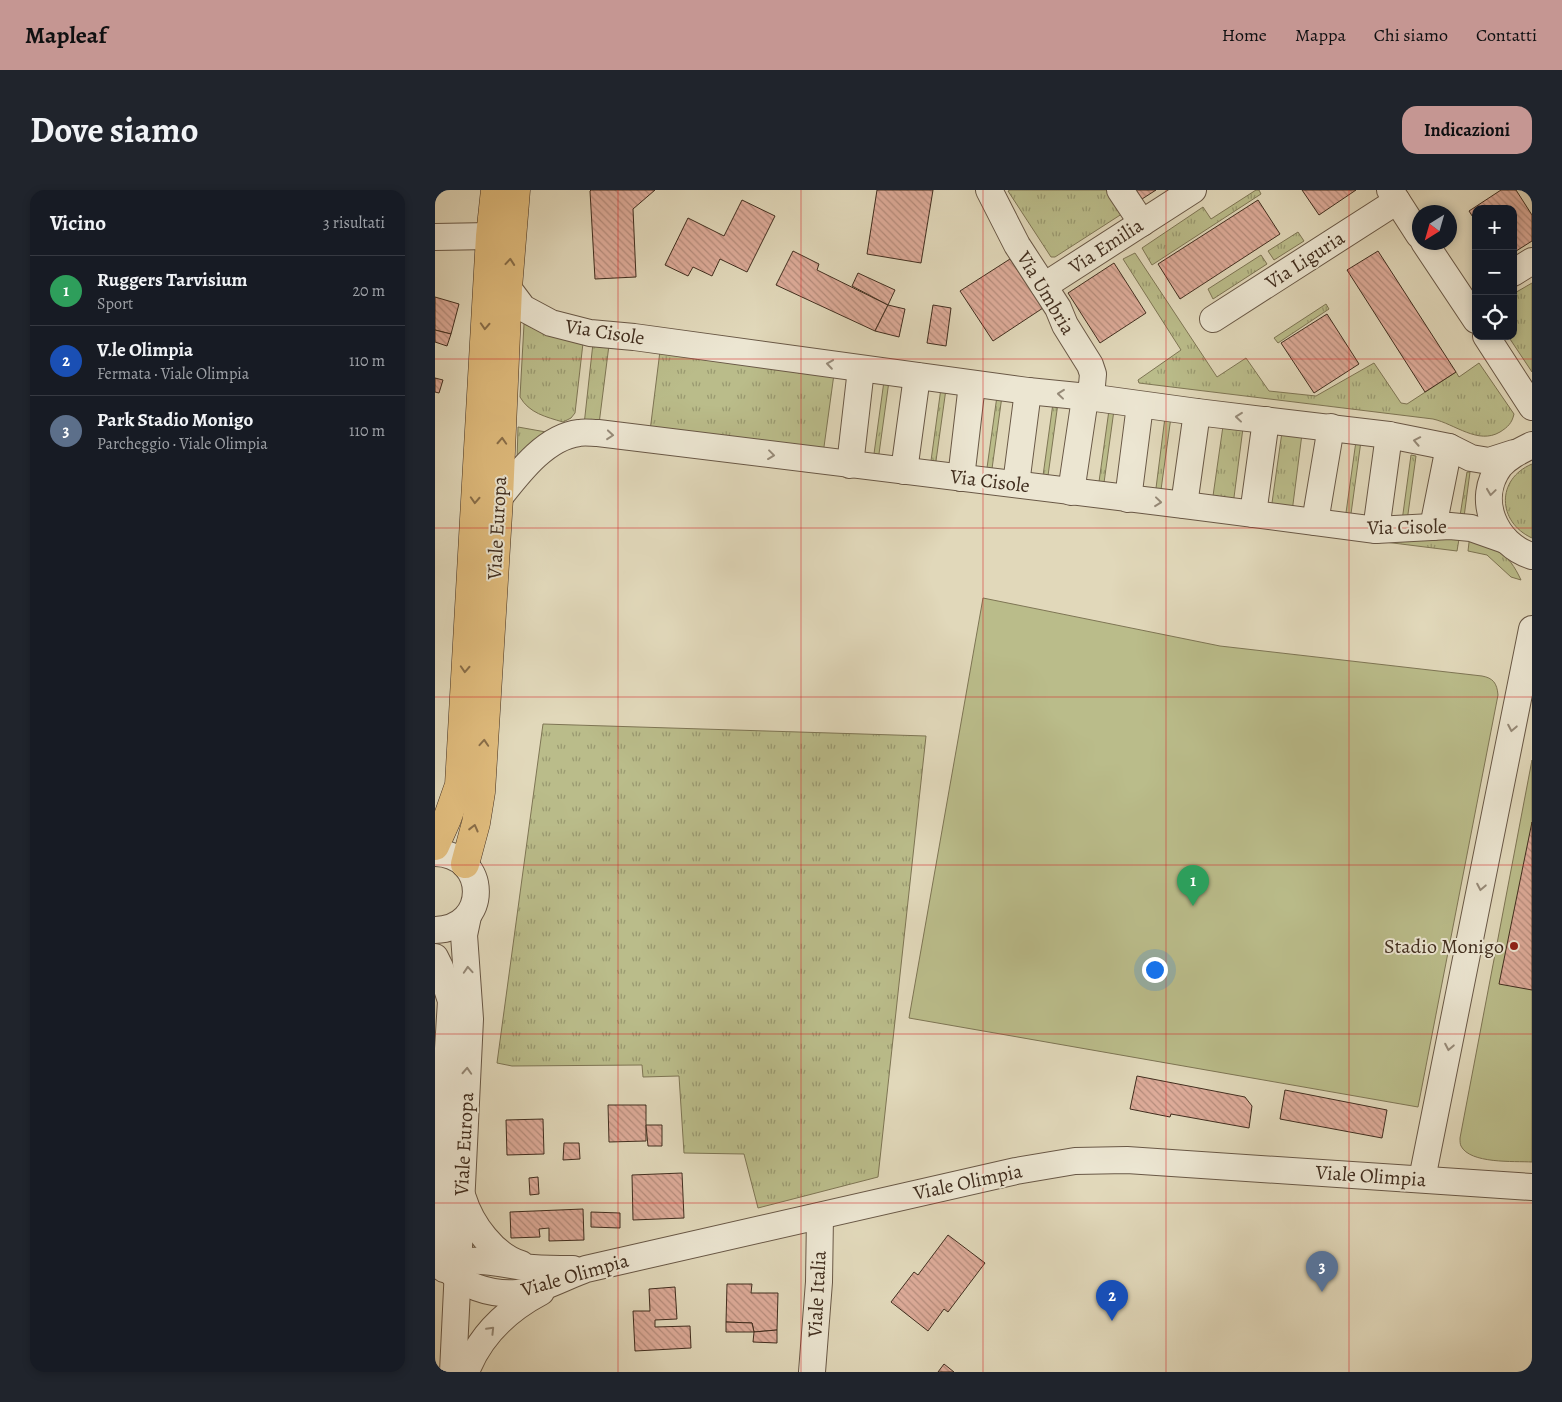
<!DOCTYPE html>
<html lang="it">
<meta charset="utf-8">
<style>
:root{--surface:#171b24;--page:#20242c;--text:#f1f3f6;--muted:#9ea1a6;--line:#363941;--accent:#c59692}
body{margin:0;font-family:Alegreya,serif;background:var(--page);color:var(--text)}
.controls{position:absolute;right:15px;top:15px;display:grid;overflow:hidden;border-radius:10px;box-shadow:0 2px 8px #0003}
.controls button{width:45px;height:45px;display:grid;place-items:center;padding:0;border:0;border-bottom:1px solid var(--line);background:var(--surface);color:var(--text);font:25px sans-serif}
.compass{position:absolute;left:977px;top:15px;width:45px;height:45px;border-radius:50%;background:var(--surface);box-shadow:0 2px 8px #0003;rotate:217deg}
.you{position:absolute;left:719px;top:779px;width:18px;height:18px;margin:-12px;border:4px solid #fff;border-radius:50%;background:#1a73e8;box-shadow:0 0 0 8px #1a73e833}
.badge{display:grid;place-items:center;width:32px;height:32px;border-radius:50%;background:var(--accent);color:#fff;font-size:16px;font-weight:700}
.pin{position:absolute;translate:-50% -41px;filter:drop-shadow(0 1px 2px #0008)}
.pin::after{content:'';position:absolute;top:26px;width:18px;height:15px;background:inherit;clip-path:polygon(0 0,100% 0,50% 100%)}
.list{margin:0;padding:0;list-style:none}
h2{display:flex;justify-content:space-between;align-items:center;height:65px;margin:0;padding:0 20px;font-size:21px}
h2 small{font-size:16px;font-weight:400;color:var(--muted)}
.list li{display:grid;grid-template-columns:32px 1fr auto;gap:15px;align-items:center;box-sizing:border-box;height:70px;padding:0 20px;border-top:1px solid var(--line)}
.list b{display:block;font-size:19px;white-space:nowrap}
.list p{margin:0;font-size:16px;white-space:nowrap;color:var(--muted)}
.list em{font-size:16px;font-style:normal;color:var(--muted)}
.icon{flex:none;width:28px;height:28px;fill:none;stroke:currentColor;stroke-width:2;stroke-linecap:round;stroke-linejoin:round}
.map{position:relative;flex:none;width:1097px;height:1182px;overflow:hidden;border-radius:15px}
header{display:flex;align-items:center;gap:30px;box-sizing:border-box;height:70px;padding:0 25px;background:var(--accent);color:#111}
header strong{font-size:24px}
nav{display:flex;gap:28px;margin-inline-start:auto;font-size:18px}
.intro{display:flex;align-items:center;justify-content:space-between;box-sizing:border-box;height:120px;padding:0 30px}
h1{margin:0;font-size:35px}
.button{padding:12px 22px;border-radius:15px;background:var(--accent);color:#111;font-size:18px;font-weight:700}
main{display:flex;gap:30px;padding:0 30px}
aside{flex:1;background:var(--surface);border-radius:15px;box-shadow:0 2px 8px #0003}
.map>svg:first-child{display:block}
</style>
<header>
<strong>Mapleaf</strong>
<nav><a>Home</a><a>Mappa</a><a>Chi siamo</a><a>Contatti</a></nav>
</header>
<div class="intro"><h1>Dove siamo</h1><a class="button">Indicazioni</a></div>
<main>
<aside>
<h2>Vicino<small>3 risultati</small></h2>
<ul class="list">
<li><span class="badge" style="background:#2e9e5b">1</span><div><b>Ruggers Tarvisium</b><p>Sport</p></div><em>20 m</em></li>
<li><span class="badge" style="background:#1a4fb4">2</span><div><b>V.le Olimpia</b><p>Fermata · Viale Olimpia</p></div><em>110 m</em></li>
<li><span class="badge" style="background:#5c6f8a">3</span><div><b>Park Stadio Monigo</b><p>Parcheggio · Viale Olimpia</p></div><em>110 m</em></li>
</ul>
</aside>
<div class="map">
<svg width="1097" height="1182" viewBox="0 0 1097 1182">
<defs>
<pattern id="grass-tufts" width="24" height="20" patternUnits="userSpaceOnUse" patternTransform="scale(1.25)"><rect width="24" height="20" fill="#babc8a"/><path d="M3 7l-1-3M5 7V3M7 7l1-3M15 17l-1-3M17 17v-4M19 17l1-3" fill="none" stroke="#999970"/></pattern>
<pattern id="building-back-hatch" width="6" height="6" patternUnits="userSpaceOnUse" patternTransform="scale(1.25)"><rect width="6" height="6" fill="#ddab99"/><path d="M-1 5l2 2M0 0l6 6M5-1l2 2" fill="none" stroke="#b58c7c"/></pattern>
</defs>
<rect width="100%" height="100%" fill="#e1d8ba"/>
<filter id="stains"><feTurbulence type="fractalNoise" baseFrequency=".004" numOctaves="4"/><feColorMatrix values="0 0 0 0 .2 0 0 0 0 .09 0 0 0 0 .02 0 0 0 .5 -.17"/></filter>
<radialGradient id="worn" r=".72"><stop offset=".6" stop-color="#630" stop-opacity="0"/><stop offset="1" stop-color="#630" stop-opacity=".3"/></radialGradient>
<g fill="url(#grass-tufts)" stroke="#7e7554">
<polygon points="575,0 680,0 693,20 620,67 616,67 573,1"/>
<polygon points="821,0 824,0 826,4 717,75 707,58 768,17 776,29"/>
<polygon points="863,42 869,51 839,70 833,61"/>
<path d="M700 63 782 187 811 168 834 201 881 206 939 173 966 213 972 214 1021 182 1024 187 1044 173 1079 224C1077 233 1073 237 1065 242 1043 255 1020 234 998 229L704 193 703 190 746 160 688 69Z"/>
<polygon points="826,65 832,74 778,109 773,99"/>
<polygon points="1097,93 1097,182 1073,146 1078,146 1078,104"/>
<polygon points="891,114 894,119 843,153 839,148"/>
<path d="M89 134 113 145 148 153 140 223 136 228 128 232C111 227 94 223 85 207Z"/>
<polygon points="158,153 174,155 164,234 149,235"/>
<polygon points="225,161 399,184 388,264 215,241"/>
<polygon points="449,191 454,191 443,271 438,271"/>
<polygon points="506,198 511,199 500,278 495,278"/>
<polygon points="562,206 567,206 556,286 551,285"/>
<polygon points="618,213 623,213 612,293 607,293"/>
<polygon points="674,220 679,220 668,300 663,299"/>
<polygon points="730,227 736,227 725,307 720,306"/>
<polygon points="788,236 808,238 798,315 777,313"/>
<polygon points="83,237 111,242 82,271"/>
<polygon points="847,242 867,244 857,322 836,320"/>
<polygon points="921,251 926,251 915,331 910,330"/>
<polygon points="976,265 981,266 973,324 972,332 967,331"/>
<path d="M1097 274V348C1062 332 1061 289 1097 274Z"/>
<polygon points="1032,282 1035,282 1029,327 1025,326"/>
<polygon points="1025,343 1022,361 910,347"/>
<path d="M1035 344C1061 358 1073 362 1086 390L1076 387 1052 365 1033 361Z"/>
<polygon points="108,534 491,546 443,987 323,1018 309,964 249,963 244,886 208,887 207,875 77,876 62,873"/>
</g>
<g fill="#babc8a" stroke="#7e7554">
<path d="M548 408 785 456 1047 486C1058 488 1062 493 1063 505L983 917 474 828Z"/>
<path d="M1097 570V972C1079 971 1035 974 1026 956 1025 954 1025 951 1025 948Z"/>
</g>
<g fill="url(#building-back-hatch)" stroke="#412e1f">
<polygon points="156,0 220,0 198,19 201,87 160,89 155,1"/>
<polygon points="442,0 498,0 486,73 432,64"/>
<polygon points="701,0 721,0 707,9"/>
<polygon points="867,0 921,0 884,25"/>
<polygon points="1066,0 1081,0 1097,25 1097,51 1078,63 1078,19 1041,19 1041,32 1034,21"/>
<polygon points="307,10 340,26 312,82 285,69 277,86 258,77 253,86 230,75 253,28 289,46"/>
<polygon points="823,10 845,44 745,109 723,74"/>
<polygon points="358,61 384,74 382,80 453,115 440,141 341,95"/>
<polygon points="943,61 1021,182 990,202 912,80"/>
<polygon points="575,69 608,118 558,151 525,101"/>
<polygon points="679,73 711,123 665,153 633,103"/>
<polygon points="423,83 460,100 453,115 417,96"/>
<polygon points="0,107 24,114 16,144 0,140"/>
<polygon points="453,115 470,119 464,147 440,141"/>
<polygon points="498,115 516,118 511,156 492,153"/>
<polygon points="892,124 924,174 879,203 846,153"/>
<polygon points="0,140 16,144 12,156 0,152"/>
<polygon points="0,188 8,190 4,203 0,202"/>
<polygon points="1097,632 1097,800 1064,794"/>
<polygon points="702,886 810,907 817,916 814,938 736,924 735,927 695,919"/>
<polygon points="850,900 952,920 947,948 845,929"/>
<polygon points="173,915 211,915 211,951 174,952"/>
<polygon points="108,929 109,964 72,965 71,930"/>
<polygon points="211,935 227,935 227,956 213,956"/>
<polygon points="129,953 144,953 145,969 128,970"/>
<polygon points="247,983 249,1028 198,1030 197,985"/>
<polygon points="103,987 104,1004 95,1005 94,988"/>
<polygon points="148,1019 149,1050 114,1051 114,1038 104,1039 105,1047 76,1048 75,1022"/>
<polygon points="156,1022 185,1023 185,1038 156,1037"/>
<polygon points="513,1045 550,1073 513,1122 509,1119 493,1141 456,1112 479,1082 483,1085"/>
<polygon points="292,1094 317,1094 316,1103 343,1103 342,1140 319,1142 317,1133 291,1132"/>
<polygon points="240,1097 242,1129 220,1130 220,1137 255,1136 256,1158 200,1161 198,1121 215,1121 214,1099"/>
<polygon points="291,1132 317,1133 319,1142 342,1140 342,1153 318,1152 319,1142 291,1142"/>
<polygon points="509,1174 519,1182 503,1182"/>
</g>
<g fill="none" stroke-linecap="round" stroke-linejoin="round">
<defs>
<g id="minor">
<polyline points="554,0 582,55 623,118 630,135 655,175 658,184 657,195 649,215 636,302"/>
<polyline points="685,0 707,33"/>
<polyline points="955,0 984,45"/>
<polyline points="0,47 55,46"/>
<polyline points="989,52 1041,130"/>
<polyline points="1078,83 1097,71"/>
<polyline points="609,96 758,0"/>
<polyline points="73,98 88,118 116,133 155,143 199,147 593,201 653,207 762,222 954,245 1014,257 1036,268 1054,271 1079,263"/>
<polyline points="778,129 962,11"/>
<polyline points="1051,146 1097,217"/>
<path d="M1097 255C1085 261 1074 266 1065 276 1040 309 1060 355 1097 366"/>
<polyline points="415,275 426,179"/>
<polyline points="469,281 482,186"/>
<polyline points="526,288 537,194"/>
<polyline points="581,294 593,201"/>
<path d="M64 308C83 284 110 247 144 243 150 242 157 243 163 243L749 315 941 340 1015 336 1036 338 1070 350"/>
<polyline points="693,309 705,215"/>
<polyline points="749,315 762,222"/>
<polyline points="818,324 831,230"/>
<polyline points="880,332 896,237"/>
<polyline points="998,337 1014,257"/>
<polyline points="941,340 954,245"/>
<path d="M0 663C54 664 55 739 0 740"/>
<polyline points="0,767 5,777 16,811 0,1065"/>
<polyline points="987,989 1097,439"/>
<path d="M28 1008C36 1034 59 1066 86 1074"/>
<path d="M1 1057C4 1062 6 1069 9 1074 25 1096 56 1105 82 1103 105 1101 129 1087 151 1079L581 981 640 971 692 970 1097 997"/>
<path d="M9 1079C31 1062 72 1076 98 1078 111 1079 125 1079 138 1079"/>
<polyline points="18,1182 35,829 29,745 33,726"/>
<path d="M31 1182C45 1145 72 1120 106 1102"/>
<polyline points="377,1182 384,1092 385,1026"/>
</g>
<g id="major">
<polyline points="0,656 12,629 24,595 55,46 60,0"/>
<polyline points="30,674 41,633 46,602 64,308 73,98 81,0"/>
</g>
</defs>
<use href="#minor" stroke="#695846" stroke-width="28"/>
<use href="#major" stroke="#412e1f" stroke-width="29"/>
<use href="#minor" stroke="#ece6d2" stroke-width="26"/>
<use href="#major" stroke="#e0bc7d" stroke-width="28"/>
</g>
<defs><path id="oneway-chevron" d="M-2-3.5L2.5 0L-2 3.5" fill="none" stroke-width="1.6" stroke-linecap="round" stroke-linejoin="round" transform="scale(1.25)"/></defs>
<g stroke="#896e49">
<use href="#oneway-chevron" transform="translate(75 72) rotate(-85)"/>
<use href="#oneway-chevron" transform="translate(50 136) rotate(93)"/>
<use href="#oneway-chevron" transform="translate(67 251) rotate(-87)"/>
<use href="#oneway-chevron" transform="translate(40 310) rotate(93)"/>
<use href="#oneway-chevron" transform="translate(30 479) rotate(93)"/>
<use href="#oneway-chevron" transform="translate(49 553) rotate(-86)"/>
<use href="#oneway-chevron" transform="translate(39 638) rotate(-76)"/>
</g>
<g stroke="#968a78">
<use href="#oneway-chevron" transform="translate(395 174) rotate(-172)"/>
<use href="#oneway-chevron" transform="translate(626 204) rotate(-174)"/>
<use href="#oneway-chevron" transform="translate(804 227) rotate(-174)"/>
<use href="#oneway-chevron" transform="translate(175 245) rotate(5)"/>
<use href="#oneway-chevron" transform="translate(982 251) rotate(-169)"/>
<use href="#oneway-chevron" transform="translate(336 265) rotate(7)"/>
<use href="#oneway-chevron" transform="translate(1056 302) rotate(98)"/>
<use href="#oneway-chevron" transform="translate(723 312) rotate(6)"/>
<use href="#oneway-chevron" transform="translate(1077 538) rotate(101)"/>
<use href="#oneway-chevron" transform="translate(1046 697) rotate(101)"/>
<use href="#oneway-chevron" transform="translate(33 780) rotate(-94)"/>
<use href="#oneway-chevron" transform="translate(1014 857) rotate(101)"/>
<use href="#oneway-chevron" transform="translate(32 881) rotate(-87)"/>
<use href="#oneway-chevron" transform="translate(56 1140) rotate(-46)"/>
</g>
<path fill="none" stroke="#d62828" stroke-width="1" stroke-opacity="0.55" d="M183 0V1182M366 0V1182M548 0V1182M731 0V1182M914 0V1182M0 169H1097M0 338H1097M0 507H1097M0 675H1097M0 844H1097M0 1013H1097"/>
<circle fill="#8f2418" stroke="#ece6d2" stroke-width="2" cx="1079" cy="756" r="5"/>
<g text-anchor="middle" dominant-baseline="central" stroke-width="4" stroke-linejoin="round" paint-order="stroke">
<g font-size="20" fill="#412e1f" stroke="#ece6d2">
<text transform="translate(671 56) rotate(-33)">Via Emilia</text>
<text transform="translate(870 70) rotate(-33)">Via Liguria</text>
<text transform="translate(611 103) rotate(59)">Via Umbria</text>
<text transform="translate(170 142) rotate(9)">Via Cisole</text>
<text transform="translate(555 291) rotate(7)">Via Cisole</text>
<text transform="translate(972 337) rotate(-1)">Via Cisole</text>
<text transform="translate(62 338) rotate(-87)">Viale Europa</text>
<text transform="translate(29 954) rotate(-87)">Viale Europa</text>
<text transform="translate(936 986) rotate(4)">Viale Olimpia</text>
<text transform="translate(533 992) rotate(-12)">Viale Olimpia</text>
<text transform="translate(140 1085) rotate(-16)">Viale Olimpia</text>
<text transform="translate(382 1104) rotate(-87)">Viale Italia</text>
</g>
<g font-size="20" fill="#412e1f" stroke="#ece6d2" text-anchor="end">
<text x="1069" y="756">Stadio Monigo</text>
</g>
</g>
<rect width="100%" height="100%" filter="url(#stains)"/>
<rect width="100%" height="100%" fill="url(#worn)"/>
</svg>
<div class="controls">
<button>+</button>
<button>−</button>
<button><svg class="icon" aria-label="locate" viewBox="0 0 24 24"><circle cx="12" cy="12" r="6"/><path d="M12 2v4M12 18v4M2 12h4M18 12h4"/></svg></button>
</div>
<svg class="compass" viewBox="-18 -18 36 36"><path d="M0-13l5 13h-10z" fill="#e53935"/><path d="M0 13l5-13h-10z" fill="#9ea1a6"/></svg>
<div class="you"></div>
<div class="pin badge" style="left:758px;top:716px;background:#2e9e5b">1</div>
<div class="pin badge" style="left:677px;top:1131px;background:#1a4fb4">2</div>
<div class="pin badge" style="left:887px;top:1102px;background:#5c6f8a">3</div>
</div>
</main>
